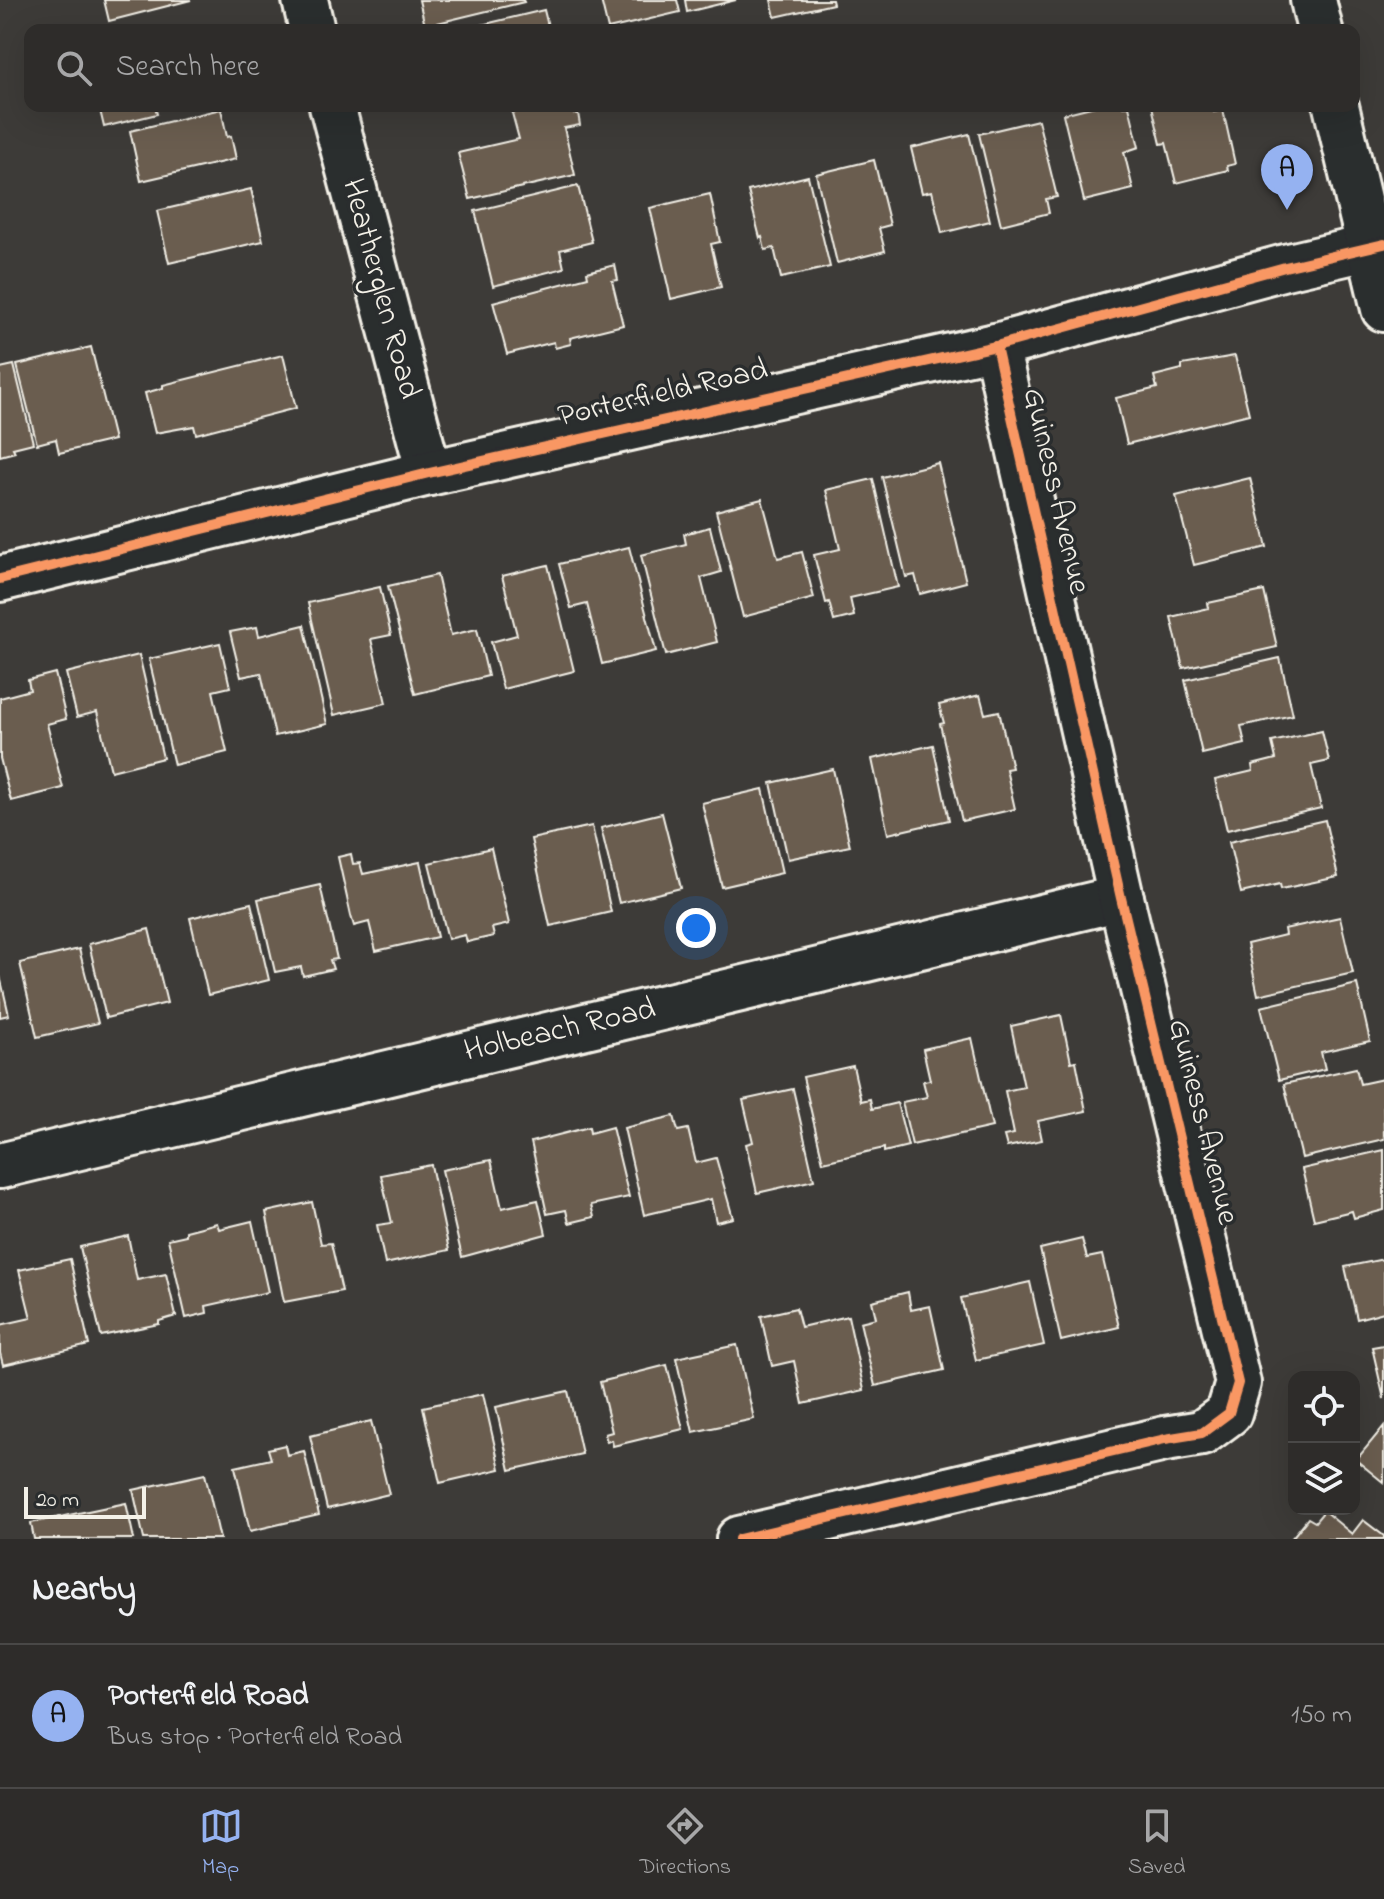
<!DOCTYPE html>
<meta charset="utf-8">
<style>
:root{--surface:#2e2c2a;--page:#363432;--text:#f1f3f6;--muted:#a7a7a8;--line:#494847;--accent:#95b2f1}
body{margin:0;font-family:"Indie Flower",sans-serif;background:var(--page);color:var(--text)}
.controls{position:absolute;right:24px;bottom:24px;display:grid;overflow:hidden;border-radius:16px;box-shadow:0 8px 32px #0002}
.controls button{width:72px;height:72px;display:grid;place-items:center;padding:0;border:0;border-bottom:2px solid var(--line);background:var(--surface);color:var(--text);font:40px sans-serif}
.scale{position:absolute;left:24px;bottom:20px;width:122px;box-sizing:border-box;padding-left:8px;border:4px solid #f4f1e8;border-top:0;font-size:22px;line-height:28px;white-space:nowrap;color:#f4f1e8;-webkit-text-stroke:6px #2a2d2e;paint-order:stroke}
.you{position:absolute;left:696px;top:928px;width:28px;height:28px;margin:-20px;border:6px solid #fff;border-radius:50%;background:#1a73e8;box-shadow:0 0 0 12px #1a73e833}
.badge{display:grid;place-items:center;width:52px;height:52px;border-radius:50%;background:var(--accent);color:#111;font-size:26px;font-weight:700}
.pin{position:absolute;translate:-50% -66px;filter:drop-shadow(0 2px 4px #0008)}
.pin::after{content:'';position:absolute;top:42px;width:28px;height:24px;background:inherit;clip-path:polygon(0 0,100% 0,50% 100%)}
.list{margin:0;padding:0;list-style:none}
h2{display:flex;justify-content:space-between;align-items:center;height:104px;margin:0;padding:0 32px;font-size:34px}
h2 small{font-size:26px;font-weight:400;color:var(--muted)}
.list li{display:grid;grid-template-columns:52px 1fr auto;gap:24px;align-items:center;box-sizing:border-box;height:144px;padding:0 32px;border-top:2px solid var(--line)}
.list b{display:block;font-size:30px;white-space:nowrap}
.list p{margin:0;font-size:26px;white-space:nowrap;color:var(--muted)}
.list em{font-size:26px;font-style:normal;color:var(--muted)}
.icon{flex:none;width:44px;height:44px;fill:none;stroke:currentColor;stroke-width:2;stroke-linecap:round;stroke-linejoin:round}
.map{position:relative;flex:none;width:1384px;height:1539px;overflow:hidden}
.search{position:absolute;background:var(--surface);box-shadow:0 8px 32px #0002;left:24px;right:24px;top:24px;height:88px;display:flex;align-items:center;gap:20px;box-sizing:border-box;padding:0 28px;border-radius:16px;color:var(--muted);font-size:30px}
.sheet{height:248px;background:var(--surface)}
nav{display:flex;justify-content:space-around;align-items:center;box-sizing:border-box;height:112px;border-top:2px solid var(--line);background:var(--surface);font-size:22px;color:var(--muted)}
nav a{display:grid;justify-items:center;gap:4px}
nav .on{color:var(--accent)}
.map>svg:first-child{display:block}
</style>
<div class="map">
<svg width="1384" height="1539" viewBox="0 0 1384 1539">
<rect width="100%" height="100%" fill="#3d3b38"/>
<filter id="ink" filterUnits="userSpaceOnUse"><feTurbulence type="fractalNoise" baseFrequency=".0125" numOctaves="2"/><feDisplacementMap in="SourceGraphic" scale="16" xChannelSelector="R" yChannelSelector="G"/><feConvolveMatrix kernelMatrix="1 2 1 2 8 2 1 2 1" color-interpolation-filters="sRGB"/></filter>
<g filter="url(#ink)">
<g fill="#6a5d50" stroke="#f4f1e8" stroke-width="2">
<polygon points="104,0 191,0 109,21"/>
<polygon points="419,0 523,0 524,2 425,26"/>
<polygon points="601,0 677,0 680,12 608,29"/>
<polygon points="685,0 736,0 687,12"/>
<polygon points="771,0 832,0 833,4 775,17"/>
<polygon points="544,10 549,30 460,30"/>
<polygon points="99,106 155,106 157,114 104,127"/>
<polygon points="543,106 572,106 574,114 578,113 580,125 564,128 575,175 470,199 458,153 519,139 512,113"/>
<polygon points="1095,106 1129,106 1139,147 1124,152 1133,189 1084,201 1063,114"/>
<polygon points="1152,106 1212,106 1214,112 1223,110 1235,164 1227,166 1228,170 1176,183 1166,143 1161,144"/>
<polygon points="221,109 227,137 231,136 236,159 141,181 130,131"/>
<polygon points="1038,120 1057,197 1046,199 1049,213 1001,225 979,134"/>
<polygon points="969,134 990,221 942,233 932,191 922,193 911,148"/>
<polygon points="874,160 890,225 879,228 885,251 837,263 816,174"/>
<polygon points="808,176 830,267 781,278 774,248 765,250 762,237 760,238 748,191"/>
<polygon points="578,186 592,242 560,250 564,268 493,286 475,211"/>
<polygon points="251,189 263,241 169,263 157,211"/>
<polygon points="710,194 720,242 711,244 721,287 671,299 650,208"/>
<polygon points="615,265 618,280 612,281 623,325 570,338 571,344 555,348 554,342 507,354 493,302 588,277 587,272"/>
<polygon points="91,347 114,440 59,453 56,439 37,444 17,365"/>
<polygon points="283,355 296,408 196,434 194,426 155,433 145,393 163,388 163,385"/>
<polygon points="1235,356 1249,414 1127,444 1116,398 1157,388 1154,376 1182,369 1182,365"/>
<polygon points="14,365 33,443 13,448 15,452 0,456 0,368"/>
<polygon points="938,463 966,582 920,594 915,575 906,577 882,477"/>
<polygon points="1250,478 1267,547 1194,565 1176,496"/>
<polygon points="873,479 898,587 850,598 854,616 834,621 829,602 826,603 814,555 840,549 826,490"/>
<polygon points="762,499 778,558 802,552 814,598 743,617 716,511"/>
<polygon points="710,527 721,572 701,578 717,642 666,655 641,555 686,544 684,534"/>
<polygon points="629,547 656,651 602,664 587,604 571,608 559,564"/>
<polygon points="548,565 574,671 503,689 491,642 517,635 502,576"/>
<polygon points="437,575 451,635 477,629 488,676 415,694 388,586"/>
<polygon points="380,587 391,635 371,639 386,703 334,715 308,603"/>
<polygon points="1264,591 1277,647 1183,668 1171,617 1209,608 1208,603"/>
<polygon points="304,625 327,724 275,736 261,673 241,677 230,632 257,627 259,636"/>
<polygon points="220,643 230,687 213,691 227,752 174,765 149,659"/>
<polygon points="139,655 163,758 111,771 97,712 77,717 66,673"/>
<polygon points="1280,658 1293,715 1241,726 1245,744 1202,754 1185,680"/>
<polygon points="55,673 66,719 47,724 63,788 11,801 0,758 0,698 30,690 28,680"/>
<polygon points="980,695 985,714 999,711 1012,768 1006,769 1015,809 962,821 940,724 944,723 939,705"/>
<polygon points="1322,731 1329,761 1311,765 1321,808 1227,830 1215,780 1253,771 1252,765 1276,759 1272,742"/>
<polygon points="933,745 949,820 888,834 872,759"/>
<polygon points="833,769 850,846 788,859 771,783"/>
<polygon points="763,789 782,873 722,887 702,803"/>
<polygon points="662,813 681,888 619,903 601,828"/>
<polygon points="1325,820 1338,877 1281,889 1280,884 1241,893 1229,842"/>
<polygon points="592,826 611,912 550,926 531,839"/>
<polygon points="491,848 509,924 492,928 494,936 467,942 465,935 448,939 429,863"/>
<polygon points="351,854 353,864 360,863 363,874 420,862 437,937 376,951 369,922 354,926 351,916 338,857"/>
<polygon points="320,885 337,959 330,960 333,969 303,976 301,967 275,972 258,899"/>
<polygon points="251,903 269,980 208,995 190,918"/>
<polygon points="1340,917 1353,973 1258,995 1247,944 1285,935 1284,929"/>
<polygon points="149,929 167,1003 106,1018 89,944"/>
<polygon points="79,949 98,1023 37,1037 20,963"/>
<polygon points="0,976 9,1015 0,1017"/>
<polygon points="1357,984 1370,1041 1321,1052 1325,1069 1279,1080 1261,1007"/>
<polygon points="1061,1015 1071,1062 1076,1061 1086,1111 1038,1121 1042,1140 1007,1147 1004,1136 1014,1134 1005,1091 1024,1087 1011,1026"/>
<polygon points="972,1038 992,1127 912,1145 902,1102 927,1097 923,1081 930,1080 923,1049"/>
<polygon points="853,1066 861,1101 870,1099 872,1109 897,1103 908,1146 884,1152 884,1148 823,1162 803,1077"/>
<polygon points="1356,1068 1360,1084 1383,1079 1384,1139 1302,1158 1284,1084"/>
<polygon points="793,1089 814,1180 757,1193 746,1144 753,1142 743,1100"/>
<polygon points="674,1116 678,1131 688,1129 696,1163 716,1158 733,1218 716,1222 711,1199 644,1215 624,1128"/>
<polygon points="589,1127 590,1133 612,1127 629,1197 591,1205 594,1217 569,1223 566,1210 547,1214 531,1142"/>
<polygon points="1384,1150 1384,1210 1354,1218 1352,1211 1314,1220 1302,1169"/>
<polygon points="491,1160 502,1208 538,1200 546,1234 462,1257 442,1170"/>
<polygon points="431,1165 449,1250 385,1264 377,1225 392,1223 381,1175"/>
<polygon points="312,1202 321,1244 331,1243 342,1291 284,1302 266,1212"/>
<polygon points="252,1221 268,1292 206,1306 207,1313 186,1318 168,1239 186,1235 186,1231 217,1223 219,1229"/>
<polygon points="128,1236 137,1280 166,1274 176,1316 159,1321 159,1324 101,1336 80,1247"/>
<polygon points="1082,1239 1087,1258 1102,1255 1119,1327 1061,1341 1040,1249"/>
<polygon points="1384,1254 1384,1312 1357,1319 1345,1267 1384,1259"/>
<polygon points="70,1259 89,1345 3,1365 0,1353 0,1325 31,1318 19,1270"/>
<polygon points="1030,1282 1044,1345 976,1360 961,1298"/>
<polygon points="908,1292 911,1310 930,1306 944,1370 875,1386 860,1322 876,1318 872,1301"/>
<polygon points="796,1308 801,1327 848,1316 864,1390 803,1404 794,1361 772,1366 761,1316"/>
<polygon points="737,1345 754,1419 693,1432 676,1358"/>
<polygon points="1384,1345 1384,1399 1372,1347"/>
<polygon points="667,1365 683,1429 613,1446 612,1440 607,1442 605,1434 612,1432 600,1382"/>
<polygon points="568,1391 582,1454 510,1470 496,1407"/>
<polygon points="483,1394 500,1469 440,1483 423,1407"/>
<polygon points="371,1421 389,1494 327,1509 310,1436"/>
<polygon points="1384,1426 1384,1483 1356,1460"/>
<polygon points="285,1445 287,1455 304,1451 319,1515 250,1531 235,1467 271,1459 268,1449"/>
<polygon points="205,1474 220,1539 144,1539 133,1490"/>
<polygon points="126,1503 134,1539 34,1539 31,1523"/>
<polygon points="1324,1511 1352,1534 1363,1520 1384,1536 1384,1539 1291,1539 1308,1518 1315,1522"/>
</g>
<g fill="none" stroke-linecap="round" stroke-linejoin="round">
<defs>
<g id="minor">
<polyline points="305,0 312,30"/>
<polyline points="332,106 429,473"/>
<polyline points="0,579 429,473 996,346 1285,267 1384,244"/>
<polyline points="0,1166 1121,898"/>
<polyline points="739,1539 1165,1439 1202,1433 1229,1413 1238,1383 1121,898 996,346"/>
</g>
<g id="secondary">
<polyline points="1313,0 1320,30"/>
<polyline points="1336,106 1384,309"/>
</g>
</defs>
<use href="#minor" stroke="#f4f1e8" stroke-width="50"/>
<use href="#secondary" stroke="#f4f1e8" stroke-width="50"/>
<use href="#minor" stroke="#2a2d2e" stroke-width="44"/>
<use href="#secondary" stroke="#2a2d2e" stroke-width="44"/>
<defs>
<g id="cycleway">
<polyline points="0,579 429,473 996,346 1285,267 1384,244"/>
<polyline points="739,1539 1165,1439 1202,1433 1229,1413 1238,1383 1121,898 996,346"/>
</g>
</defs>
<use href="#cycleway" stroke="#2a2d2e" stroke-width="15"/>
<use href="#cycleway" stroke="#f99763" stroke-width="10"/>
</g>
</g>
<g text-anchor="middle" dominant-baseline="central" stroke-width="7" stroke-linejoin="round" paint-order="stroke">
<g font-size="32" fill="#f4f1e8" stroke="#2a2d2e">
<text transform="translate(380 289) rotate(75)">Heatherglen Road</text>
<text transform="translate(663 394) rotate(-13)">Porterfield Road</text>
<text transform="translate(1055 491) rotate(77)">Guiness Avenue</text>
<text transform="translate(560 1031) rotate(-13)">Holbeach Road</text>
<text transform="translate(1202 1122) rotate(76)">Guiness Avenue</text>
</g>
</g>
</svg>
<div class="controls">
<button><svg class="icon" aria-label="locate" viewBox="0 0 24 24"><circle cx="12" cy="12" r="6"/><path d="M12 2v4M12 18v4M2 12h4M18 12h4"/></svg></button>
<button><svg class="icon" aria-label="layers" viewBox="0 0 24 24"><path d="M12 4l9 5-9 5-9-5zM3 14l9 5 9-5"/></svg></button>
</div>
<div class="scale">20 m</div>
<div class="you"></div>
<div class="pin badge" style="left:1287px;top:210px">A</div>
<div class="search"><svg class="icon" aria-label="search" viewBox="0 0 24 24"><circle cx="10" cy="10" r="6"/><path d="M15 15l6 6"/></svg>Search here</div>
</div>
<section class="sheet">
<h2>Nearby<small></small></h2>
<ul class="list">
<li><span class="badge">A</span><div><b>Porterfield Road</b><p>Bus stop · Porterfield Road</p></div><em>150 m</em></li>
</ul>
</section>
<nav>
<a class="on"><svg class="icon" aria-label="map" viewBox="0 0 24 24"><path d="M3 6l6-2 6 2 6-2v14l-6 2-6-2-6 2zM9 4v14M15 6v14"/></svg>Map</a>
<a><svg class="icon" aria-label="directions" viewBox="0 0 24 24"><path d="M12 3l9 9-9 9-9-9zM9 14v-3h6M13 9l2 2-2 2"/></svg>Directions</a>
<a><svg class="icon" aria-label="saved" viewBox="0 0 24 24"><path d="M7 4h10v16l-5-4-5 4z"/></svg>Saved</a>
</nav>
